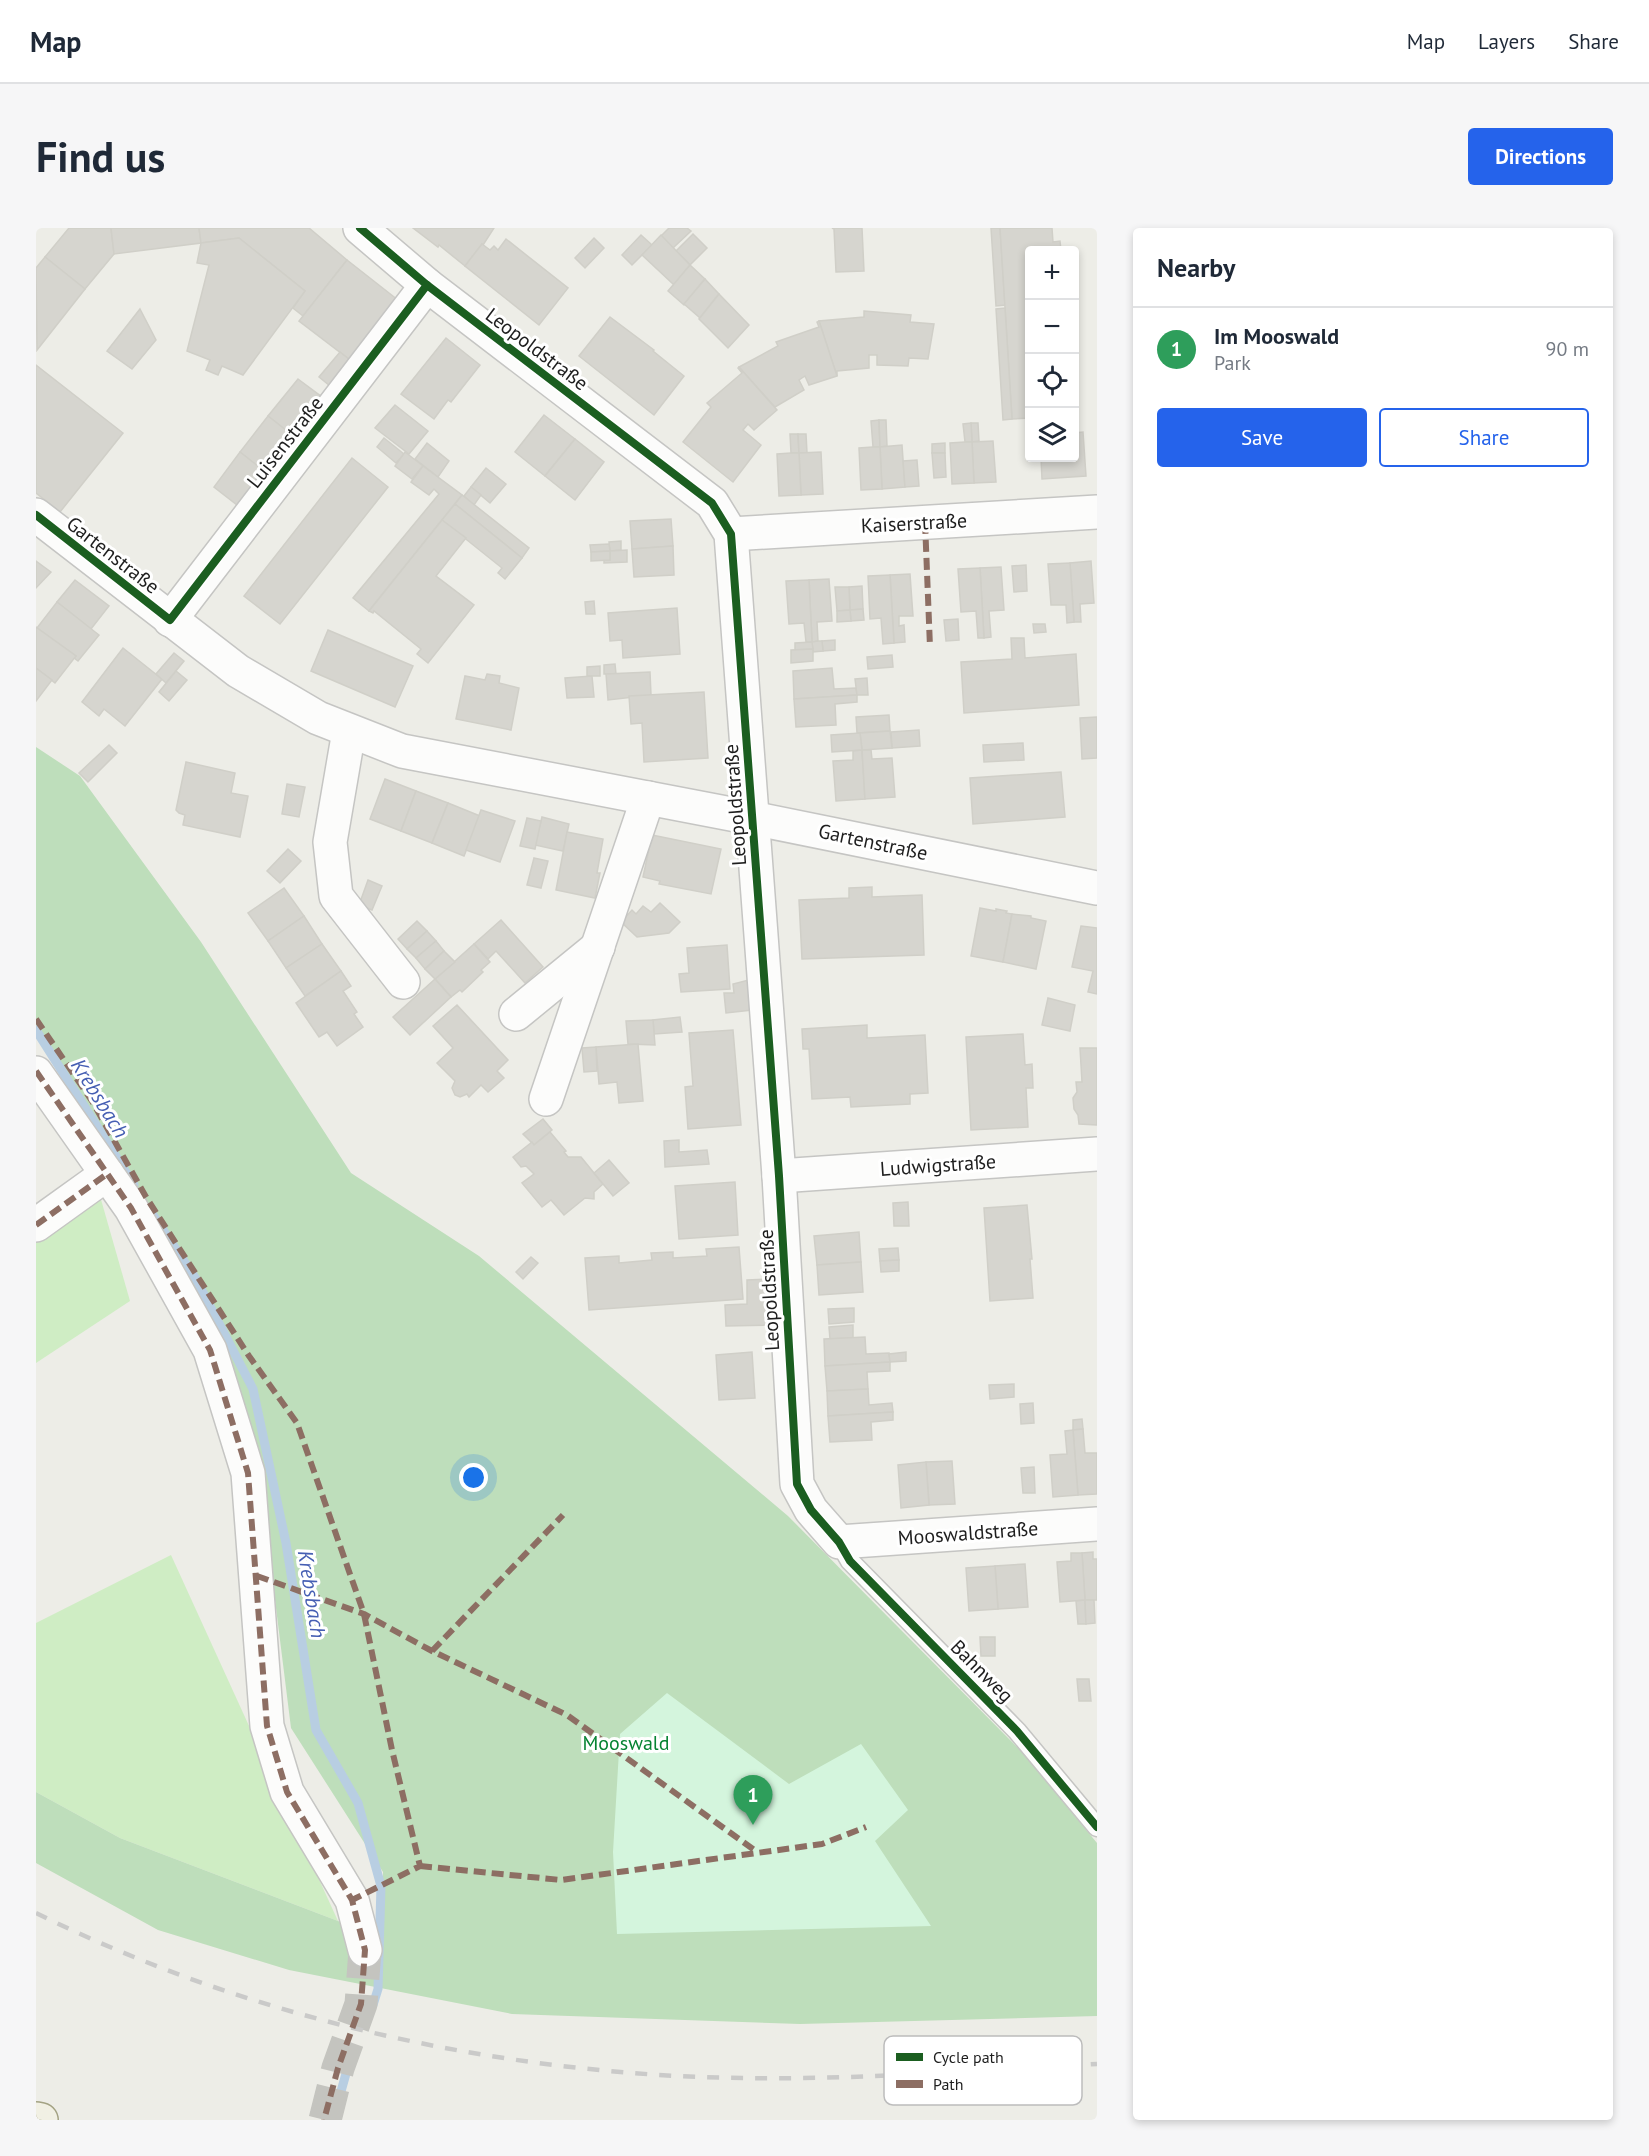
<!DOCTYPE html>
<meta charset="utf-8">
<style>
:root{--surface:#fff;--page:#f6f6f7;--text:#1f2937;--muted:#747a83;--line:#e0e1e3;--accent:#2563eb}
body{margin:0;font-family:"PT Sans",sans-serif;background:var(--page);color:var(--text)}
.controls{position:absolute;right:18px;top:18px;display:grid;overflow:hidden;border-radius:6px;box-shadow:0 3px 9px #0003}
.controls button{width:54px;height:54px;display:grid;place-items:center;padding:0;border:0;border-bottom:2px solid var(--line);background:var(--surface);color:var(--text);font:30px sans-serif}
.you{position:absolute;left:438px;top:1250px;width:21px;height:21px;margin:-15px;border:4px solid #fff;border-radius:50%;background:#1a73e8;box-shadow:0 0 0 9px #1a73e833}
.badge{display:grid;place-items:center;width:39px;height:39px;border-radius:50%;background:var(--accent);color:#fff;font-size:20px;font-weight:700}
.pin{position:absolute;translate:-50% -50px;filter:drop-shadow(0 2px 3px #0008)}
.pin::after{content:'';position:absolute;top:32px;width:21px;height:18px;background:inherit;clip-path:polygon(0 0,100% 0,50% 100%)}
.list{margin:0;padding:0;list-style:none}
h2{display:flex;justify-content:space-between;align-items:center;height:78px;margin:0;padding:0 24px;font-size:26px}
h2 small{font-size:20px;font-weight:400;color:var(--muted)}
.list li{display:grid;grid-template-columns:39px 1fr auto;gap:18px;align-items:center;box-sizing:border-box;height:84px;padding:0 24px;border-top:2px solid var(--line)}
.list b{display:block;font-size:22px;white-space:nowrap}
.list p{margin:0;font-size:20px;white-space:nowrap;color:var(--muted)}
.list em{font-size:20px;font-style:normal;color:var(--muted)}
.actions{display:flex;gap:12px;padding:18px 24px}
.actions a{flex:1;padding:14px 0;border:2px solid var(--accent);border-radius:6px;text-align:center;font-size:21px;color:var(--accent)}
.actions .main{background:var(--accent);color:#fff}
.icon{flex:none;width:33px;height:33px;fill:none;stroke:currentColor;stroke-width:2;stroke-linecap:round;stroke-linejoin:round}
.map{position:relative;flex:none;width:1061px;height:1892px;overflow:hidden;border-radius:6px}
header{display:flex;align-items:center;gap:36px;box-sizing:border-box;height:84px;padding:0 30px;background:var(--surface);border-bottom:2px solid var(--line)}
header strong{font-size:28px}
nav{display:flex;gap:33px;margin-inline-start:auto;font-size:21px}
.intro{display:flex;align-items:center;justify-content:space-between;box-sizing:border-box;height:144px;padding:0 36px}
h1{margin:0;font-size:42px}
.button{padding:15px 27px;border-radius:6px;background:var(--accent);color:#fff;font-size:21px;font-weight:700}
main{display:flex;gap:36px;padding:0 36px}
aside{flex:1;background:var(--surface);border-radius:6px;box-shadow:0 3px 9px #0003}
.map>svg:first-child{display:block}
</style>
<header>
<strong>Map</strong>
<nav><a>Map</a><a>Layers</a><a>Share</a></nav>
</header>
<div class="intro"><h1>Find us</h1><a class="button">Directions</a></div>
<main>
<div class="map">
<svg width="1061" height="1892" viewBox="0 0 1061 1892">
<rect width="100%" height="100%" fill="#edede7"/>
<g fill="#cfedc4">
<polygon points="64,968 94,1073 0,1135 0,1013"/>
<polygon points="135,1327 302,1693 84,1610 0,1564 0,1395"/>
</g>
<polygon fill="#bedebb" points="0,519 44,548 165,714 315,945 443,1028 752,1288 986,1524 1061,1615 1061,1788 764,1796 476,1786 253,1742 122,1702 0,1635 0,1564 84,1610 302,1693 326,1704 347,1700 347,1644 255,1500 224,1252 120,997 0,798"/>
<polygon fill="#d4f5dd" points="631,1465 753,1556 825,1516 872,1582 839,1613 895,1698 581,1706 577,1624 584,1506"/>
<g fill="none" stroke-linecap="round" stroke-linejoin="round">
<g stroke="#b8cee2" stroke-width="9">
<polyline points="0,802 98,957"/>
<polyline points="115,984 160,1051 217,1161 250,1315 280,1502 322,1575 345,1658 342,1761 337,1777"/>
<polyline points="297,1892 311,1842"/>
</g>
</g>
<g fill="#d6d5cf" stroke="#d0cfc8" stroke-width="1.5">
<polygon points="33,0 75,0 78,26 49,61 9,29"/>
<polygon points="75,0 163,0 165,15 78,26"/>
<polygon points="163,0 273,0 311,32 267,88 257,80 269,63 203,10 165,15"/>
<polygon points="377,0 458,0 447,17 446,16 429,38 403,17 402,19"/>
<polygon points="633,0 651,0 655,3 637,20 625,8"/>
<polygon points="796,0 826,0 828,43 800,44 798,1"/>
<polygon points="955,0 964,0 969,77 960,78"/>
<polygon points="964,0 1016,0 1017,14 1024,13 1025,22 993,22 993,190 976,191"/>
<polygon points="657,6 671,20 654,37 640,23"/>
<polygon points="605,7 616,17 596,37 586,27"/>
<polygon points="625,7 654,37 638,57 606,27"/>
<polygon points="203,10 269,63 207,147 186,138 182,147 170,142 174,132 151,123 173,37 161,35 165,15"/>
<polygon points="558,10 568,20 549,40 539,30"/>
<polygon points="470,11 532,60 503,97 429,38 446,16 454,22 458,18 462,22"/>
<polygon points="9,29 49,61 1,122 0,40"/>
<polygon points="311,32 362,72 314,132 263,93"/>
<polygon points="654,37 669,51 648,77 632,63"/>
<polygon points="669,51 683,66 664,90 648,76"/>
<polygon points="683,66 713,97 692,120 663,91"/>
<polygon points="969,80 976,191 967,192 960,81"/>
<polygon points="104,81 120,112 96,141 71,123"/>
<polygon points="828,83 875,87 874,94 898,96 892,131 873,130 872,138 841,137 841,127 833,127 833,140 801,143 801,148 783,93 828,89"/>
<polygon points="574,89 618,122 617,123 648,148 618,187 543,128"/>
<polygon points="783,93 801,148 773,157 769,148 763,152 768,162 739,179 703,139 742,118 740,114 783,99 781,94"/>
<polygon points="410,110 444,137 415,174 412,172 398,191 365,166"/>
<polygon points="304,124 314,132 294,158 283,149"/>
<polygon points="0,137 87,205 24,284 0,265"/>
<polygon points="703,139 741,182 718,202 712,196 707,202 725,217 697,254 647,214 675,179 671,175 706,145 702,140"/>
<polygon points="262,151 286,169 256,207 232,188"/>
<polygon points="359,177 392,203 373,226 339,200"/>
<polygon points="508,187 539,211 509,248 479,224"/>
<polygon points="232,188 256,207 228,243 204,224"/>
<polygon points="843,192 844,219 837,219 835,193"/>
<polygon points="843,192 850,192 851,218 844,219"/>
<polygon points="935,195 942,195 943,213 936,214"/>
<polygon points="935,195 936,214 929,214 927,196"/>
<polygon points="1047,204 1050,248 1006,251 1005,230 1038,230 1038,205"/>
<polygon points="754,206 762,206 763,225 755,225"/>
<polygon points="762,206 770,206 771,225 763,225"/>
<polygon points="348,210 368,226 360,235 341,219"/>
<polygon points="539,211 568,234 539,272 509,248"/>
<polygon points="957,213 960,254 938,255 936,214"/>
<polygon points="929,214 936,214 938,255 916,256 914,215"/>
<polygon points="391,215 413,233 402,249 379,231"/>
<polygon points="909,215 909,225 896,225 896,216"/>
<polygon points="866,217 869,259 846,261 844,219"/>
<polygon points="837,219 844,219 846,261 825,262 823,220"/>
<polygon points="204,224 228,243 201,277 178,259"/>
<polygon points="369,224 387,238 376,251 359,238"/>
<polygon points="785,224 787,266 765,267 763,225"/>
<polygon points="755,225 763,225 765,267 743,268 741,226"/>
<polygon points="896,225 909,225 910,249 898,250"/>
<polygon points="316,230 352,259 244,396 208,368"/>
<polygon points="881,232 883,258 869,259 867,233"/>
<polygon points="387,238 426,267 333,383 317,370 403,266 398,261 393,267 375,254"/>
<polygon points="450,240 470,256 454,275 435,259"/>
<polygon points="435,259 445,267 438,277 428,268"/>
<polygon points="426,267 493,320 486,330 419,276"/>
<polygon points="419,276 486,330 469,351 462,345 466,340 406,292"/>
<polygon points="635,291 637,318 596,321 594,293"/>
<polygon points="406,292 430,310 400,348 438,377 392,435 381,426 385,421 338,383 337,385 333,383"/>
<polygon points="585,313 585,322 574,323 573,314"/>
<polygon points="573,316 574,323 555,324 554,317"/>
<polygon points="637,318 638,347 598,349 596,321"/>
<polygon points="591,322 591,334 568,335 568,332 574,332 574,323"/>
<polygon points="574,323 574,332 555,333 555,324"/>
<polygon points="0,333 15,344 0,360"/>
<polygon points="1055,333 1058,375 1044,376 1045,394 1038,394 1034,335"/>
<polygon points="1034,335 1038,394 1031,395 1030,377 1015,377 1012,336"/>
<polygon points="990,337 991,363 978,364 976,338"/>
<polygon points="965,339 968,382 953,383 955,409 948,410 944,340"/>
<polygon points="944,340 948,410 942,410 940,383 925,384 922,341"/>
<polygon points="874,346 877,388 863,388 863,398 868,397 869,414 858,415 854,347"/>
<polygon points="854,347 858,415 847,416 845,390 834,391 832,348"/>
<polygon points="793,351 796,393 781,394 782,413 776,414 773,352"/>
<polygon points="39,352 73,378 55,401 21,374"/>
<polygon points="773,352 776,414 770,414 768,395 753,396 750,353"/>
<polygon points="826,358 827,381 814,382 813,359"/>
<polygon points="799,359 813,359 814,382 801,383"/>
<polygon points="558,373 559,386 550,386 549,374"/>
<polygon points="21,374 63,407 42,433 38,430 40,428 1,400"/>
<polygon points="641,380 644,426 587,430 586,412 574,413 572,385"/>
<polygon points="827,381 828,392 815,393 814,382"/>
<polygon points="814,382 815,393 801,394 801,383"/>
<polygon points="922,391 923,412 910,413 908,392"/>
<polygon points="997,396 1009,396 1010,404 998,405"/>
<polygon points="0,399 40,428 19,455 0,440"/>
<polygon points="292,402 377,438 359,479 275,443"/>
<polygon points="975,410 988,410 989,430 1040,426 1043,477 928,485 925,434 976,431"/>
<polygon points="799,412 799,422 787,423 786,413"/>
<polygon points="782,413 786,413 787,423 777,424 776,414"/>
<polygon points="776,414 777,421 759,422 759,415"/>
<polygon points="87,420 126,451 89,498 68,481 63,488 46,474"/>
<polygon points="777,421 777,433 755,435 755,422"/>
<polygon points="138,425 148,433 130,455 120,446"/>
<polygon points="856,427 857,439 832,441 831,429"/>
<polygon points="579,436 580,446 568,446 568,437"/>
<polygon points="564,438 564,448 551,448 551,439"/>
<polygon points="0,440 16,452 0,473"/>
<polygon points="796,440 798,461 820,460 821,467 758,471 757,443"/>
<polygon points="140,443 151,452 133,473 123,464"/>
<polygon points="614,444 615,467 572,472 570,446"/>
<polygon points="451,446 464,448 463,455 483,460 475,502 420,491 429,448 449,452"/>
<polygon points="556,448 558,469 531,470 529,450"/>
<polygon points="831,450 832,467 821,467 819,451"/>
<polygon points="668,464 672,530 608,534 606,495 595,496 593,468"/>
<polygon points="821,467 821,474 799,476 800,497 760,499 758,471"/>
<polygon points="853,487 854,503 821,505 820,489"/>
<polygon points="1061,489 1061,530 1046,531 1044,490"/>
<polygon points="883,502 884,518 856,520 855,504"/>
<polygon points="854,503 856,520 826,522 824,505"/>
<polygon points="824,505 826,522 796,524 795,507"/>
<polygon points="987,515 988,532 948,534 947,517"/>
<polygon points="73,517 81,525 52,554 43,545"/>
<polygon points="826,522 829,571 800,573 797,533 817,532 817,523"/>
<polygon points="826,522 835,522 836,531 856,530 859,569 829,571"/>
<polygon points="150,534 199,545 195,565 212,568 204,609 147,597 149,587 143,585 140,582"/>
<polygon points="1025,544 1029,589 937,596 934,550"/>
<polygon points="349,551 380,563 365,603 334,591"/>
<polygon points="251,556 269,559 263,589 246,586"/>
<polygon points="380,563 412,575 396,615 365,603"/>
<polygon points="412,575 444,588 428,628 396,615"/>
<polygon points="445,582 479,593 464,634 430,622"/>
<polygon points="506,589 533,596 527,623 499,617"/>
<polygon points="491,590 505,593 499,621 484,618"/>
<polygon points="531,604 567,611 561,645 564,645 559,670 520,662"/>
<polygon points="616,607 685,621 675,666 623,656 624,653 607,649"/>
<polygon points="252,621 265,633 244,655 231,643"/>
<polygon points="498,630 512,633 505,660 491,657"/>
<polygon points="332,652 346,658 336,682 323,677"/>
<polygon points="836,659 836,669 886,667 888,727 766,731 763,672 813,670 813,660"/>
<polygon points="248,660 268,688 232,713 212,685"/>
<polygon points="624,675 644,694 633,705 601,709 585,694 596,682 600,686 607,678 615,684"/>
<polygon points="944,680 960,683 960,681 971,683 970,685 976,686 967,734 935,728"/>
<polygon points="976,686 995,688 995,690 1010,693 1000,741 967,734"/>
<polygon points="268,688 286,716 250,740 232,713"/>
<polygon points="465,692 507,739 489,755 460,723 452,731 438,716"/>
<polygon points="381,693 391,703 371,721 362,711"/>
<polygon points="1045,698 1061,700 1061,766 1052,764 1057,743 1036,739"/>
<polygon points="391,703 400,713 380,730 371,721"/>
<polygon points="400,713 408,723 389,741 380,730"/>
<polygon points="286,716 305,743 269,768 250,740"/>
<polygon points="438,716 454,734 445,742 447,744 426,764 424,762 415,769 399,751"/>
<polygon points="691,717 694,761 645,764 643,746 653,745 651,720"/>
<polygon points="408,723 419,734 399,751 389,741"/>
<polygon points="305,743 315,758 307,763 321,784 318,786 327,799 301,818 291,804 283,809 260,775"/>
<polygon points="399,751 415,769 374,807 357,789"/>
<polygon points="713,752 716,782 690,785 688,765 698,765 697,756"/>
<polygon points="1012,770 1039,777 1034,803 1006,797"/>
<polygon points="421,777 472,832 461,843 468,850 452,864 445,857 433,869 431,866 424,869 419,867 416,860 419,853 401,835 417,820 397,798"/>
<polygon points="644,789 646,804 618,806 617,792"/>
<polygon points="617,792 619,817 592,816 590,793"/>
<polygon points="831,797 831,810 889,807 892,865 874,866 874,876 815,879 814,869 776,871 773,821 767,821 766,801"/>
<polygon points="697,802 705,897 652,901 649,859 657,858 653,805"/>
<polygon points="987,806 989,837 996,836 997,860 990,860 992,899 935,902 930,809"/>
<polygon points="602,816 607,873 583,875 581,854 563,856 560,819"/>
<polygon points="560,819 561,843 548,844 546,820"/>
<polygon points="1044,820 1061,820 1061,897 1043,896 1042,887 1038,881 1037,870 1041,864 1040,854 1046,854"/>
<polygon points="507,891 516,902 498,917 487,906"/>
<polygon points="514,904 530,923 528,924 532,929 545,929 567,956 558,964 558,971 549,970 528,987 515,972 506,979 486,955 498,946 490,938 485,939 477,929 496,914 498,917"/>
<polygon points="643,912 643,924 671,922 673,936 629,939 628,913"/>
<polygon points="573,932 593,955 577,968 558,945"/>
<polygon points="699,954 702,1007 643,1011 639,958"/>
<polygon points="872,974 873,998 858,998 857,975"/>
<polygon points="991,977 996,1031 994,1031 997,1070 954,1073 948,980"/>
<polygon points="823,1004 825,1034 781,1037 778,1008"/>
<polygon points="703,1019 707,1071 553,1082 549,1030 583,1028 583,1035 616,1032 615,1025 637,1024 637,1030 671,1028 670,1021"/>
<polygon points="862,1020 863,1032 844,1033 843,1021"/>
<polygon points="495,1029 502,1035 487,1051 480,1044"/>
<polygon points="863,1032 863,1043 845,1044 844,1033"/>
<polygon points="825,1034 827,1064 783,1067 781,1037"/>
<polygon points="735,1051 736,1097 690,1098 689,1077 711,1076 711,1052"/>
<polygon points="818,1080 818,1094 793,1096 792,1081"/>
<polygon points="817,1097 817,1110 794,1111 793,1099"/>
<polygon points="829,1109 830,1126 853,1125 854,1134 789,1138 788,1111"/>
<polygon points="716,1124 719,1170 683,1172 680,1127"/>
<polygon points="870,1124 870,1133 854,1134 853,1126"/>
<polygon points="854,1134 854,1143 831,1144 832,1161 791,1163 789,1138"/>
<polygon points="978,1156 978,1169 954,1171 953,1157"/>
<polygon points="832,1161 833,1177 856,1175 857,1184 792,1188 791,1163"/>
<polygon points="997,1175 998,1195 985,1196 984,1176"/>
<polygon points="857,1184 857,1192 835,1194 836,1212 794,1214 792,1188"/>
<polygon points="1046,1191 1047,1201 1037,1202 1037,1192"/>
<polygon points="1047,1201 1049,1225 1061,1225 1061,1266 1042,1267 1037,1202"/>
<polygon points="1037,1202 1042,1267 1017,1269 1014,1227 1031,1226 1029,1203"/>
<polygon points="916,1233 919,1276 893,1277 890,1234"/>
<polygon points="890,1234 893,1277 865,1280 862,1237"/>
<polygon points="998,1239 999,1265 987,1265 985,1240"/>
<polygon points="1057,1324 1057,1331 1061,1331 1061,1372 1049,1372 1046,1325"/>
<polygon points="1035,1325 1046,1325 1049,1372 1024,1374 1021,1334 1035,1333"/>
<polygon points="989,1336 992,1379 962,1381 959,1338"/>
<polygon points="959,1338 962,1381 933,1383 930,1340"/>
<polygon points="1049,1372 1050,1396 1042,1396 1040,1373"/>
<polygon points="1049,1372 1058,1372 1059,1395 1050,1396"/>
<polygon points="944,1409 959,1409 959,1428 945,1428"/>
<polygon points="1041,1451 1053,1451 1055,1473 1043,1473"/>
</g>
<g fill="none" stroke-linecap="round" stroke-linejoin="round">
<polyline stroke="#c4c4bf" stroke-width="33" stroke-dasharray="33 16" stroke-linecap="butt" points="289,1892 302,1840 325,1776 329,1722"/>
<defs>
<polyline id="lane" points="803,1314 814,1333 981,1503 1061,1599"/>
<g id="street">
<polyline points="324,0 391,57 676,275 695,306 743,948 761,1256 775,1282 803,1314 1061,1296"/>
<polyline points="0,287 202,443 282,490 366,523 716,590 1061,660"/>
<polyline points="695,306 1061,284"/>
<polyline points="134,392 391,57"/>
<polyline points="313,503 294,614 300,668 367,754"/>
<polyline points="480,786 562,719"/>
<polyline points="0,845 71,946"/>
<polyline points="510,871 612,570"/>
<polyline points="743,948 1061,926"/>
<polyline points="0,997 71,946 95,980 174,1122 212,1245 231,1498 251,1564 316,1672 329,1722"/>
</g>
<polyline id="primary" points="0,1891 5,1892"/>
</defs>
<use href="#lane" stroke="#c5c5c3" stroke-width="21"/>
<use href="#street" stroke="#c5c5c3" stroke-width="36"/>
<use href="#primary" stroke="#a3a283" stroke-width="36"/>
<use href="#lane" stroke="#fcfcfb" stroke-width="18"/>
<use href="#street" stroke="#fcfcfb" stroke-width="33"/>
<use href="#primary" stroke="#f1f0e4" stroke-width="33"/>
<path stroke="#cacac9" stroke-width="4.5" stroke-dasharray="12 12" stroke-linecap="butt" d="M0 1685C198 1783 421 1836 641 1848 781 1855 921 1844 1061 1836"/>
<g stroke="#8d6e63" stroke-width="6" stroke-dasharray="12 6" stroke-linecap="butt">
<polyline points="889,294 894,419"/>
<polyline points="0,791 56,873 110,969 213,1128 261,1195 328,1386 356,1522 384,1638 316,1672"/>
<polyline points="0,843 95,980 174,1122 212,1245 231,1498 251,1564 316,1672 329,1722 325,1776 302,1840 288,1892"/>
<polyline points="0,997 71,946"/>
<polyline points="221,1348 328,1386 396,1423 531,1487 721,1624"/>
<polyline points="396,1423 527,1287"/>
<polyline points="384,1638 525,1652 786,1616 830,1599"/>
</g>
<defs>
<g id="cycleway">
<polyline points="324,0 391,57 676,275 695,306 743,948 761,1256 775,1282 803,1314 814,1333 981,1503 1061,1599"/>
<polyline points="0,287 134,392 391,57"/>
</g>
</defs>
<use href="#cycleway" stroke="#fff" stroke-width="11"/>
<use href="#cycleway" stroke="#1b5e20" stroke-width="8"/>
</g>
<g text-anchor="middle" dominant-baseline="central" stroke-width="6" stroke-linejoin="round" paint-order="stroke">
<g font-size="20" fill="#1e1e1e" stroke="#fff">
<text transform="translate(501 121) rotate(37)">Leopoldstraße</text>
<text transform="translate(249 214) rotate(-52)">Luisenstraße</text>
<text transform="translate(878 295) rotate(-3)">Kaiserstraße</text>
<text transform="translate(77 327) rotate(38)">Gartenstraße</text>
<text transform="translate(699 577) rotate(-94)">Leopoldstraße</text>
<text transform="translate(837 614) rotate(12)">Gartenstraße</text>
<text transform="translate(902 937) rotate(-4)">Ludwigstraße</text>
<text transform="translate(733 1062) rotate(-93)">Leopoldstraße</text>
<text transform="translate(932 1305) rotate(-4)">Mooswaldstraße</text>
<text transform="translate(946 1443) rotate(45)">Bahnweg</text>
</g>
<g font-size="20" fill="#068332" stroke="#fff">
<text x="590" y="1515">Mooswald</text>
</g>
<g font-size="21" font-style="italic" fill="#465fb3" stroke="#fff">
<text transform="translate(64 870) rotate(58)">Krebsbach</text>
<text transform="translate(276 1366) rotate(81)">Krebsbach</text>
</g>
</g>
<rect x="848" y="1808" width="198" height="69" rx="9" fill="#fff" stroke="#bcbcbc" stroke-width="1.5"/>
<rect x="860" y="1825" width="27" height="8" fill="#1b5e20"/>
<rect x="860" y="1852" width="27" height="8" fill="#8d6e63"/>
<g font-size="16" fill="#1e1e1e">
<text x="897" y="1835">Cycle path</text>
<text x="897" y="1862">Path</text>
</g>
</svg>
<div class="controls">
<button>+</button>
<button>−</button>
<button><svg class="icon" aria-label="locate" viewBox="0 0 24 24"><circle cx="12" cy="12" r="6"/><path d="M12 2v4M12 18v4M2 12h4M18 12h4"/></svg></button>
<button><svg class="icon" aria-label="layers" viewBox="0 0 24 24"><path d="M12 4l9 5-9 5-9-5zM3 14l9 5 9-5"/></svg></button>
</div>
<div class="you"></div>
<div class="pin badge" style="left:717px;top:1597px;background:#2e9e5b">1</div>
</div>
<aside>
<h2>Nearby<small></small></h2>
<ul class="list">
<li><span class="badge" style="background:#2e9e5b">1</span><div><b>Im Mooswald</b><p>Park</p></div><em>90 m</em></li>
</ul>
<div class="actions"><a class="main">Save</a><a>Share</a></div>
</aside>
</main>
